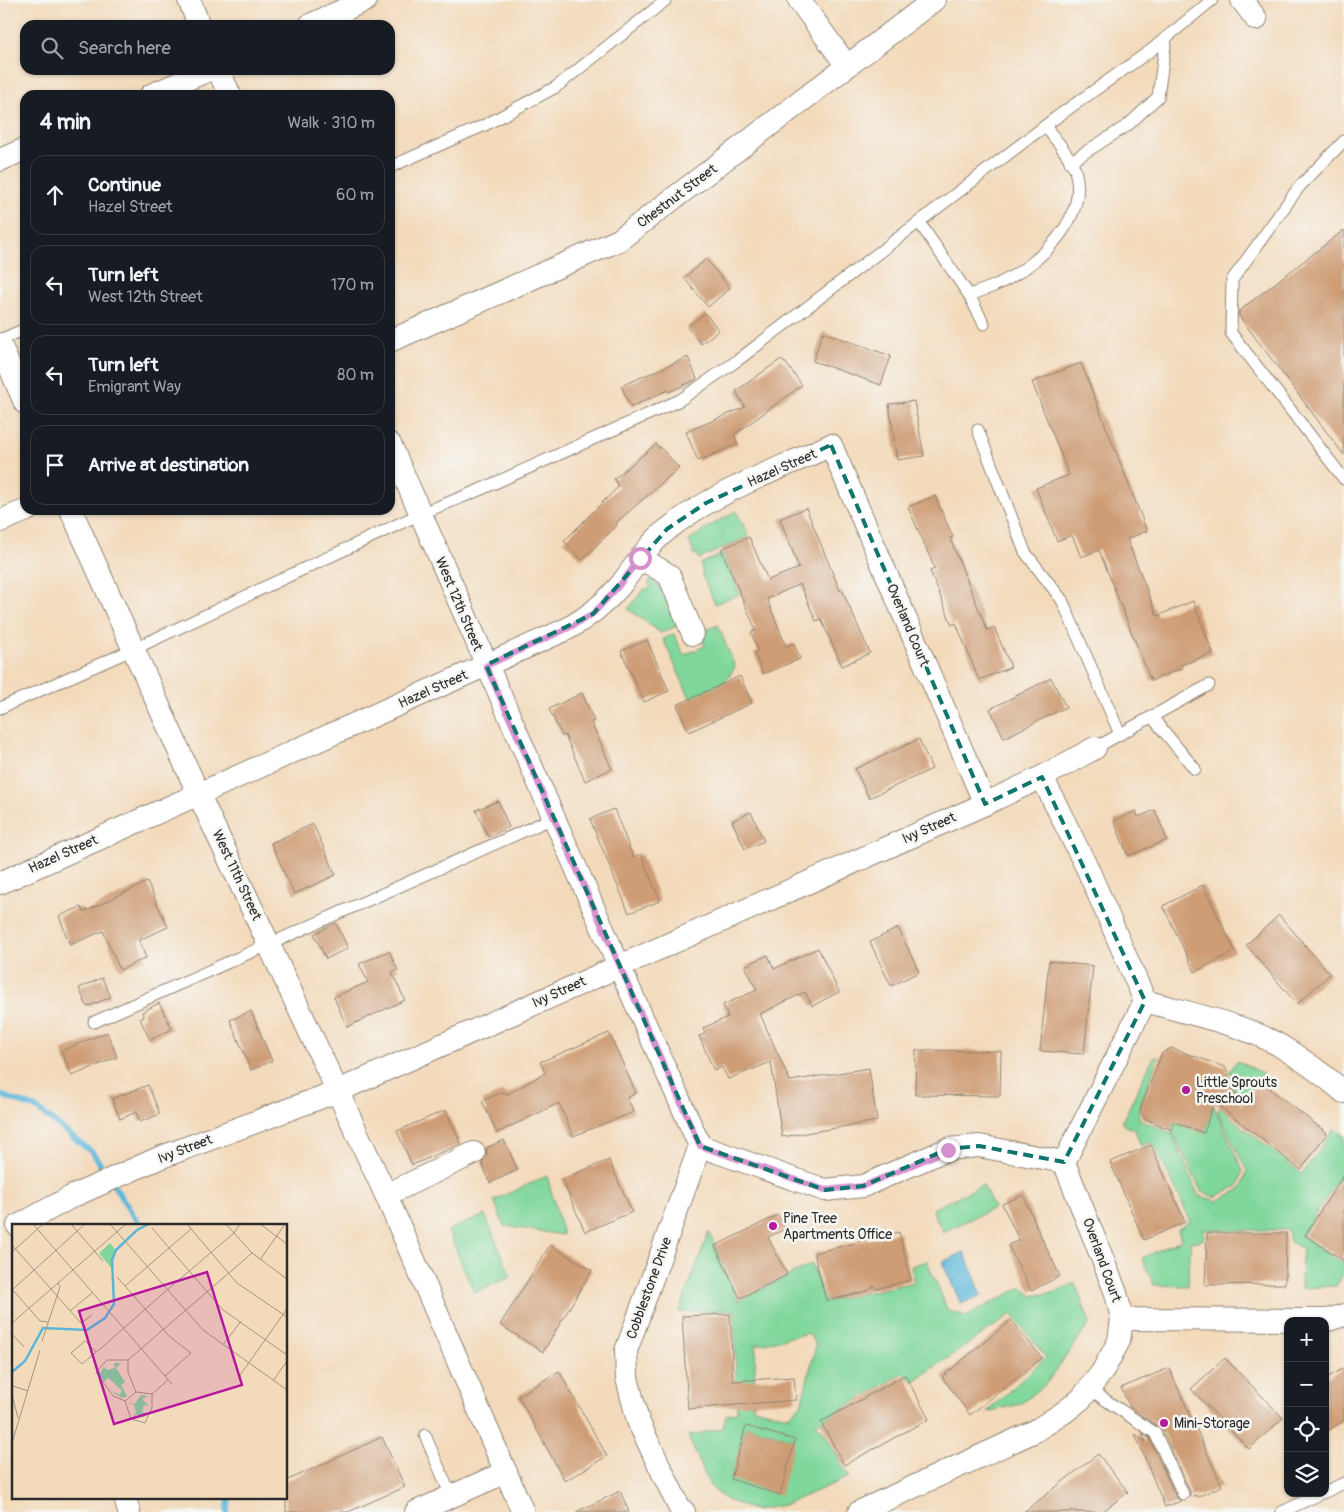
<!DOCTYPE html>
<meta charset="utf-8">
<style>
:root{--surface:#171b24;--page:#20242c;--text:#f1f3f6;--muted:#9ea1a6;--line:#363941}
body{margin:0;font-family:Pangolin,sans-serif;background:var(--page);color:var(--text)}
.controls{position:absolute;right:15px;bottom:15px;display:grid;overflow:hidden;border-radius:10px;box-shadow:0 1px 4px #0004}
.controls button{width:45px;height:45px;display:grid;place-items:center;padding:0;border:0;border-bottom:1px solid var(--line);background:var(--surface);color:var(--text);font:25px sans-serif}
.stop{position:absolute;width:15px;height:15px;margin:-11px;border:4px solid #d690ce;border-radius:50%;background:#fff}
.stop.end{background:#d690ce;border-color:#fff;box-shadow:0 1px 5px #0008}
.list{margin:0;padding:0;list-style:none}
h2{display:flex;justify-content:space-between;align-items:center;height:65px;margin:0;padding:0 20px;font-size:21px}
h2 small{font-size:16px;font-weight:400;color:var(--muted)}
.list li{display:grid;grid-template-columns:32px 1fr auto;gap:15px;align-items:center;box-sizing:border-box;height:80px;margin:0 10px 10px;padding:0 10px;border:1px solid var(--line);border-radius:15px}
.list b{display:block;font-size:19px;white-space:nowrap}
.list p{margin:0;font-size:16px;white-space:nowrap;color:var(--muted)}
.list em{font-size:16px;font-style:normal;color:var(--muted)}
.icon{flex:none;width:28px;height:28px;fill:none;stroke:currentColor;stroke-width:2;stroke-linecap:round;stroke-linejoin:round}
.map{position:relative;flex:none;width:1344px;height:1512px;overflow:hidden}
.search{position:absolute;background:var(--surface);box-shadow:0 1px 4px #0004;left:20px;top:20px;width:375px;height:55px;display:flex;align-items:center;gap:12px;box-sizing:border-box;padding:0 18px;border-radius:15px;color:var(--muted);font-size:19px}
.panel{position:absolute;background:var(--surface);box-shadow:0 1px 4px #0004;left:20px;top:90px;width:375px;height:425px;border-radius:15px}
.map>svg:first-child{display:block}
</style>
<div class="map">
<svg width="1344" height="1512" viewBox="0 0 1344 1512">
<rect width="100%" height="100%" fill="#f6f6f2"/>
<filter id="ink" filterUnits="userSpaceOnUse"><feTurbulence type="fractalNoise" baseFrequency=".02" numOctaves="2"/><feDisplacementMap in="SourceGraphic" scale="10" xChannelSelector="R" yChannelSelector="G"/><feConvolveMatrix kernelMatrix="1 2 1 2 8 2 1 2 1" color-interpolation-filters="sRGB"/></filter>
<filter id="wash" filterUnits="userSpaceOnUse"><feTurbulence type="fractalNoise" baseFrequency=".0096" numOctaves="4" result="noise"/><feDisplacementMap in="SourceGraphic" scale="20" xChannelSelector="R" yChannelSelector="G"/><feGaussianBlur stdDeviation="1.12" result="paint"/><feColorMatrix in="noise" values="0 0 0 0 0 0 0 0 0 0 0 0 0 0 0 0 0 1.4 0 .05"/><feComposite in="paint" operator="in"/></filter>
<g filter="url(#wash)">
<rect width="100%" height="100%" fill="#f3dabb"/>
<g fill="#80d79b" stroke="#568163" fill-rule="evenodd">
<polygon points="736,511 749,536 699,559 697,554 694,554 689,541 710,526"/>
<polygon points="723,554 740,594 715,604 701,573 703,572 700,564"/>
<polygon points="651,579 663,590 677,626 661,633 628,609 645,588 648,590 651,586 648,583"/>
<polygon points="718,625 735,667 726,681 690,698 663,639 674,634 684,655 705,646 702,640 706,630"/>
<polygon points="1154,1056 1158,1057 1138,1112 1140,1120 1172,1133 1198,1195 1217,1201 1241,1189 1247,1171 1218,1112 1232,1075 1229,1071 1237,1061 1263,1073 1229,1116 1302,1174 1334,1129 1344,1136 1344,1170 1302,1236 1344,1264 1344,1273 1336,1286 1301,1288 1302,1248 1290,1242 1288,1230 1204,1230 1203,1240 1191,1242 1188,1286 1154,1285 1142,1258 1181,1240 1178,1229 1191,1222 1153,1142 1141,1146 1135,1130 1125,1126 1122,1122"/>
<polygon points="1213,1104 1243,1171 1238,1186 1215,1197 1201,1191 1172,1130 1174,1122 1204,1133"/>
<polygon points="547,1176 563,1235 504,1226 494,1200"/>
<polygon points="983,1185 994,1208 943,1232 932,1209"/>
<polygon points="485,1215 511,1277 474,1293 448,1230"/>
<path d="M709 1232 738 1301 812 1264 825 1302 914 1282 911 1266 927 1261 948 1311 967 1316 1022 1287 1032 1296 1052 1293 1075 1283 1090 1323 1045 1385 1020 1404 987 1412 1046 1357 1012 1314 913 1382 904 1373 816 1424 823 1430 849 1477 784 1505 754 1510 724 1499 710 1486 688 1436 723 1428 726 1415 737 1412 734 1310 679 1312ZM809 1333 816 1346 801 1405 788 1416 753 1408 756 1345ZM746 1426 795 1440 731 1479Z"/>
</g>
<polygon fill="#5bb7d9" stroke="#437182" points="964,1252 982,1295 961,1304 942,1262"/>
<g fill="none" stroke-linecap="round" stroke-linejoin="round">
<g stroke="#5bb7d9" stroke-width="6">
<polyline points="0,1095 36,1108 93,1153 140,1226"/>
<polyline points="227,1512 229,1498"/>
</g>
</g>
<g id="blocks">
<g fill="#ce9c74">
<polygon points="1344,230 1344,455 1239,316 1239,311"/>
<polygon points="706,259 730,288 708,307 684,278"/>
<polygon points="705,313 719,330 701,344 687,327"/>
<polygon points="823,332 891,356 881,385 813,361"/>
<polygon points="688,357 697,379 669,392 668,390 631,407 621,386"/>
<polygon points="781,359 784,363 785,362 802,385 734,435 738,444 698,461 686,432 745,407 736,391"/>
<polygon points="1081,363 1147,531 1127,539 1157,616 1193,601 1213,653 1181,665 1182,668 1151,681 1099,550 1081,557 1072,535 1057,541 1036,488 1069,475 1032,382"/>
<polygon points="914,401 924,456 897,460 889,404"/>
<polygon points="656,444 659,448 660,447 679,468 616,523 617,525 582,560 564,541 618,487 618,485 614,479"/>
<polygon points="935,496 953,537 950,538 987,630 994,627 1011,667 979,680 956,623 952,625 930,571 935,569 908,507"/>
<polygon points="806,508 840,591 842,590 870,653 842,666 821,619 816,621 800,584 767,599 786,646 794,643 800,659 763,674 754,653 758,651 751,632 756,630 721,549 749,537 768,580 799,568 780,519"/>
<polygon points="647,640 669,691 644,702 621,651"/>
<polygon points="740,676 752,703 689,732 677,705"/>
<polygon points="1051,678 1066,707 1004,738 990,709"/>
<polygon points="582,693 594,721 591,722 612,769 585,781 565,735 562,736 549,709"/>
<polygon points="919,739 932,769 869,798 855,769"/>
<polygon points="498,801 509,827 488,837 476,810"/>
<polygon points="614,809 633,857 641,854 660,901 629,913 590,819"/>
<polygon points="1155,810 1167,840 1128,856 1114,821 1136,811 1138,817"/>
<polygon points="751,812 764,841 745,849 732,821"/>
<polygon points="313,824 336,875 294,894 271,843"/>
<polygon points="147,882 168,927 139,940 146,958 120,970 103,931 70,945 59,916 81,907 84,912"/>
<polygon points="1203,885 1235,951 1195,972 1163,906"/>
<polygon points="1279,915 1330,974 1297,1004 1246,945"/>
<polygon points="336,923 348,948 326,959 314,934"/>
<polygon points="898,928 919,972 891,986 870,942"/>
<polygon points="818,948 839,992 812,1006 805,992 760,1014 790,1081 869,1068 877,1121 782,1137 771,1062 728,1079 722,1067 714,1071 699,1036 705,1034 703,1028 728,1017 723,1005 757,990 745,966 768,955 774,969"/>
<polygon points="389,951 398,970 392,973 405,1000 347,1027 334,997 368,982 359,964"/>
<polygon points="1049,961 1093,966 1084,1054 1040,1051"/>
<polygon points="102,978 111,997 87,1007 79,988"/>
<polygon points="159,1003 172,1029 150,1040 140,1019 144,1017 142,1012"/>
<polygon points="251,1011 272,1061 251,1070 230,1020"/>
<polygon points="107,1032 117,1057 72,1076 61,1051"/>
<polygon points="609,1033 636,1093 627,1098 634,1112 573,1136 559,1103 497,1133 482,1101 502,1092 508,1094 545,1073 540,1062"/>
<polygon points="1171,1048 1225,1067 1240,1106 1260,1081 1327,1133 1301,1170 1214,1102 1204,1133 1174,1122 1172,1130 1143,1118 1140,1110 1162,1053"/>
<polygon points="916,1050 1001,1051 1000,1096 915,1095"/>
<polygon points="148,1085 160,1114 140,1122 136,1112 120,1119 112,1099"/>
<polygon points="446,1110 461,1144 412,1165 397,1131"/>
<polygon points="504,1140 518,1170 490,1183 482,1163 487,1154 486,1148"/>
<polygon points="1151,1145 1185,1222 1144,1240 1110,1162"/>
<polygon points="609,1160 632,1212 585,1232 562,1179"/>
<polygon points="1344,1174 1344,1261 1305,1235"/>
<polygon points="1023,1195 1036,1224 1035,1224 1060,1276 1031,1291 1008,1245 1019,1240 1002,1204"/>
<polygon points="778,1215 785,1229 768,1237 787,1275 740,1298 715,1246"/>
<polygon points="899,1232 911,1280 876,1289 874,1286 867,1291 826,1301 814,1253"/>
<polygon points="1207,1233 1286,1233 1285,1284 1205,1285"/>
<polygon points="550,1245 592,1270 543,1352 500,1325"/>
<polygon points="730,1314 733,1381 794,1377 796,1400 688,1409 682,1316"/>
<polygon points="1011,1320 1042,1358 970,1415 942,1377"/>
<polygon points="1225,1358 1283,1418 1249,1449 1191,1389"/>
<polygon points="1169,1368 1222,1486 1197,1497 1196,1495 1190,1497 1190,1491 1162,1429 1130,1407 1121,1388"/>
<polygon points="1344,1368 1344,1421 1325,1432 1325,1379"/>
<polygon points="559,1371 607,1456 565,1481 518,1396"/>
<polygon points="905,1375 929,1419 844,1465 821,1422"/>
<polygon points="746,1426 795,1440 780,1495 731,1479"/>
<polygon points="1142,1433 1149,1438 1176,1497 1181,1501 1165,1507 1135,1434 1146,1442"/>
<polygon points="382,1437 405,1487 348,1512 286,1512 286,1481"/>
<polygon points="1098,1454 1128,1492 1102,1512 1024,1512"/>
<polygon points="620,1491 629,1512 576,1512"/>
</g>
</g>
</g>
<g filter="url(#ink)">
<use href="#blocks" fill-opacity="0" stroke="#8f8273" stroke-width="1"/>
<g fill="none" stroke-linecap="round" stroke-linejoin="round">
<defs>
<g id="lane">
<polyline points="1344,141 1299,187 1232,280 1231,333 1344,479"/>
<polyline points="1070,162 1128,125 1158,97 1166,38"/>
<polyline points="390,167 487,124 556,87 666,0"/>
<polyline points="919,222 969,295 984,324"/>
<path d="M969 295C978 292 986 289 994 286 1036 267 1090 221 1075 170 1069 154 1055 139 1045 126"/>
<polyline points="0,340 25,329"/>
<polyline points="978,430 1025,552 1062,600 1120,734"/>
<polyline points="0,708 134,649 420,514 477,491 680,400 738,360 1054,119 1150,51 1212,0"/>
<polyline points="1152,717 1195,769"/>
<polyline points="1095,748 1209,685"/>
<polyline points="94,1022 553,818"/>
<polyline points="1089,1389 1155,1433 1183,1494"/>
<polyline points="425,1435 451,1496"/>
<polyline points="1325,1492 1344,1483"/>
<polyline points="1282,1512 1322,1493"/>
</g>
<g id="street">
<polyline points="189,0 199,25"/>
<polyline points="799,0 847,66"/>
<polyline points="1242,0 1256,19"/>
<polyline points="310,25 366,0"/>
<polyline points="218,70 230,95"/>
<polyline points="151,95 209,70"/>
<polyline points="0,160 25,149"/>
<polyline points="390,341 619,240 934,0"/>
<polyline points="0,344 25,403"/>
<polyline points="390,444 619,966 700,1146"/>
<polyline points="71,510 198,793 386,1195 523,1512"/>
<polyline points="0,521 27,510"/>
<polyline points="640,558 669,575 693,634"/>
<polyline points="1042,777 1089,872 1145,1001 1064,1162 1116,1293 1122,1319 1328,1320 1344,1315"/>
<path d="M0 883 569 628C588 617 604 604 619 587 635 567 647 545 668 529 714 492 777 470 831 445L985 804"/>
<path d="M1145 1001C1187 1013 1242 1024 1279 1045 1302 1059 1324 1075 1344 1092"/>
<polyline points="700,1146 825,1190 863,1186 948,1149 979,1146 1064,1162"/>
<polyline points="386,1195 474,1153"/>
<polyline points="18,1226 71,1197 159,1158 338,1091 985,804 1042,777 1095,748"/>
<polyline points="125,1498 129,1512"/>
<polyline points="416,1512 506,1472"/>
<polyline points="684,1512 679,1507 638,1421 627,1378 626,1351 700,1146"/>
<polyline points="859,1512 1035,1431 1063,1413 1081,1399 1102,1372 1119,1341 1122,1319"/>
</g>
</defs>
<use href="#lane" stroke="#8f8273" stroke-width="13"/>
<use href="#street" stroke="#8f8273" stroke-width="24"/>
<use href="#lane" stroke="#fff" stroke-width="11"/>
<use href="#street" stroke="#fff" stroke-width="22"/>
</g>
</g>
<g fill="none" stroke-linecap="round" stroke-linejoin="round" filter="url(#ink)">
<polyline stroke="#d690ce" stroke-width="6" points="640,558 618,587 593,614 569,628 486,666 700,1146 825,1190 863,1186 948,1150"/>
</g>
<path fill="none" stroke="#0f766e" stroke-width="4" stroke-dasharray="10 6" stroke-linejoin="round" d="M831 445 985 804 1042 777 1145 1001 1064 1162 979 1146 948 1149 863 1186 825 1190 700 1146 486 665 593 614 667 529 706 503Z"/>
<g fill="#b5179e" stroke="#f6f6f2" stroke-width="2">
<circle cx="1186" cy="1090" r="5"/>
<circle cx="773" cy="1226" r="5"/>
<circle cx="1164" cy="1423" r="5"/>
</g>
<g text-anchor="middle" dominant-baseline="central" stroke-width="5" stroke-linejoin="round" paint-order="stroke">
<g font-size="14" fill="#2b2b2b" stroke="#f6f6f2">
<text transform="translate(677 196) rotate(-37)">Chestnut Street</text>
<text transform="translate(782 468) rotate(-24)">Hazel Street</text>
<text transform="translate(459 604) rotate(67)">West 12th Street</text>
<text transform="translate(908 625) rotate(67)">Overland Court</text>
<text transform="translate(433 689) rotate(-24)">Hazel Street</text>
<text transform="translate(929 828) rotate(-24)">Ivy Street</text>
<text transform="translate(63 854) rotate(-24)">Hazel Street</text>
<text transform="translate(237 875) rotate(65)">West 11th Street</text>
<text transform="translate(559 992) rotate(-24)">Ivy Street</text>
<text transform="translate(185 1149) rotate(-21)">Ivy Street</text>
<text transform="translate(1102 1260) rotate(70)">Overland Court</text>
<text transform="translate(649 1288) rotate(-70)">Cobblestone Drive</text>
</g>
<g font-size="14" fill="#2b2b2b" stroke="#f6f6f2" text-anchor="start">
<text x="1196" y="1082">Little Sprouts<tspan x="1196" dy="16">Preschool</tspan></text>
<text x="783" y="1218">Pine Tree<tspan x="783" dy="16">Apartments Office</tspan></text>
<text x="1174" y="1423">Mini-Storage</text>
</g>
</g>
<g transform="translate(12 1224)">
<rect width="275" height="275" fill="#f3dabb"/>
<path d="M98 19 103 25 100 45 87 29ZM102 139H109L104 144 113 158 109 161 115 172 111 174 103 170 101 167 107 171 110 167 102 159 96 154 92 158 87 150 92 143 95 146 103 144ZM129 171 136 172 130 175 137 182 132 181 130 188 134 189 132 194 125 190 121 194 124 188 122 181 116 178 123 180Z" fill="#80d79b"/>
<path fill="none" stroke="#5bb7d9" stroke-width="2.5" d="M0 148 13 137 31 104 75 106 93 94 102 80 100 36 104 26 125 6 137 0"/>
<path fill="none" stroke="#a39481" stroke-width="1" d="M21 0 160 160M59 0 91 37M98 0 191 106 275 166M175 0 225 59 275 93M214 0 240 29 275 55M248 0 275 20M140 4 211 86 275 131M0 21 69 99 80 91M0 28 31 0M248 36 273 0M105 53 157 112 179 129 153 152M113 62 179 5M0 65 28 97 36 98M0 66 73 0M58 87 80 69M0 99 114 0M0 110 12 123M30 117 48 63 46 59M211 121 229 97M84 128 73 117 59 129 70 140 94 120 104 111 155 66 222 9 228 0M116 136 240 29M116 136V148L124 168M226 154 275 85M261 157 275 137M1 162 16 167M140 170 124 168 113 177 119 195 133 199 140 183V170L156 156M0 171 6 194M113 177 101 172 84 148 95 136H116M0 219 28 126"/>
<path fill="#b5179e" fill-opacity="0.15" stroke="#b5179e" stroke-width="2.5" d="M195 48 230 161 102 200 67 87Z"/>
<rect width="275" height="275" fill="none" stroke="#2b2b2b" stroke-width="2.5"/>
</g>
</svg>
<div class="controls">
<button>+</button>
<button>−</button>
<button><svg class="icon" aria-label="locate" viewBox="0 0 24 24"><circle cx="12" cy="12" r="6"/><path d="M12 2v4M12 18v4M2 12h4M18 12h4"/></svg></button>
<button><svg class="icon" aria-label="layers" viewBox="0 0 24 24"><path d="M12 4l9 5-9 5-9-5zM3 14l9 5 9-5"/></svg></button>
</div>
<div class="stop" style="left:640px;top:558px"></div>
<div class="stop end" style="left:948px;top:1150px"></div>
<div class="search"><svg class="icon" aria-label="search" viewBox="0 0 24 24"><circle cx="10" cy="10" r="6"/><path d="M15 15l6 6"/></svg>Search here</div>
<section class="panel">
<h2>4 min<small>Walk · 310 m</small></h2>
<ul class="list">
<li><svg class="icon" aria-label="ahead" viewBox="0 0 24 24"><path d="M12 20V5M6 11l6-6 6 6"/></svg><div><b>Continue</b><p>Hazel Street</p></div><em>60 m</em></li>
<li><svg class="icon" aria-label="left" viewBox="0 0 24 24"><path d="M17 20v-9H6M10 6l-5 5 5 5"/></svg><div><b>Turn left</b><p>West 12th Street</p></div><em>170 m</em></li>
<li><svg class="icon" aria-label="left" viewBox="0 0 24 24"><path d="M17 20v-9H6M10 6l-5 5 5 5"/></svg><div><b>Turn left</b><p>Emigrant Way</p></div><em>80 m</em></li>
<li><svg class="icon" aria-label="arrive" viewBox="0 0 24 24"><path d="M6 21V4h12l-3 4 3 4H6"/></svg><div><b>Arrive at destination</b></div></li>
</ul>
</section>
</div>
